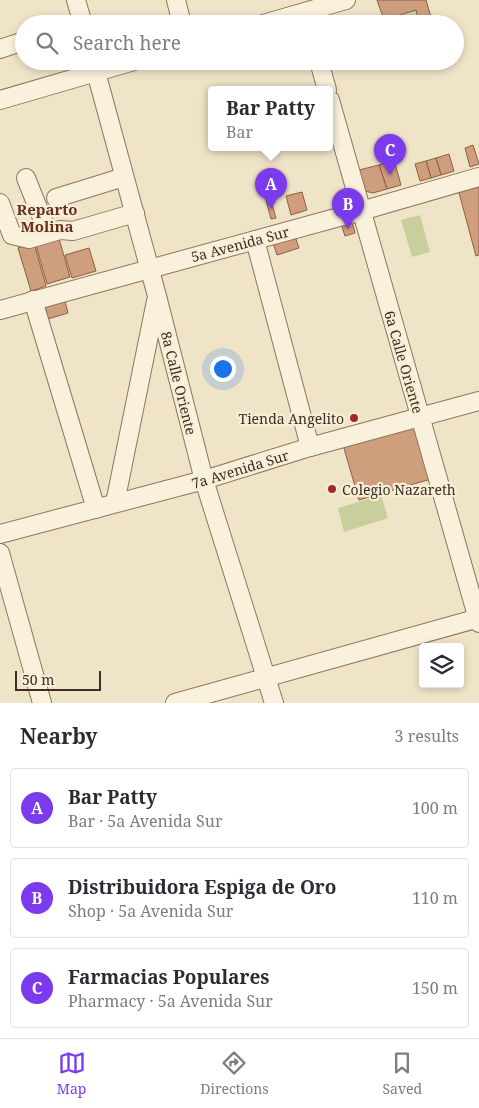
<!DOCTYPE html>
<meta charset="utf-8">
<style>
:root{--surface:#fff;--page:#f2f2f3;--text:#2b2b33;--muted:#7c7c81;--line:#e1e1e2;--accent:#7c3aed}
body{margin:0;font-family:"Noto Serif",serif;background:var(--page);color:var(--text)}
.controls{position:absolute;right:15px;bottom:15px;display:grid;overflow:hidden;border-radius:5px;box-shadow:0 2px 8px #0003}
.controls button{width:45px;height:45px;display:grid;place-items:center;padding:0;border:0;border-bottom:1px solid var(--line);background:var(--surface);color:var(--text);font:25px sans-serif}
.scale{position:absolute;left:15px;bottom:12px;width:86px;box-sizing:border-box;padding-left:5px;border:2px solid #3d2e20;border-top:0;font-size:14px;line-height:18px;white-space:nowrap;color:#3d2e20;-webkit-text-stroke:4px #f7eed8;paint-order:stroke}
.you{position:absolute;left:222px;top:368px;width:18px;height:18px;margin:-12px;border:4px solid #fff;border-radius:50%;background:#1a73e8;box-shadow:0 0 0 8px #1a73e833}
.badge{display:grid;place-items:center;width:32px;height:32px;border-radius:50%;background:var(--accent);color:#fff;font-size:16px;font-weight:700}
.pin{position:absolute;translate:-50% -41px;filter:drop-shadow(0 1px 2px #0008)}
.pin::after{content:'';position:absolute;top:26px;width:18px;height:15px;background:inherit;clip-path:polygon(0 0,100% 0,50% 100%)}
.popup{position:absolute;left:208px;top:86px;width:125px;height:65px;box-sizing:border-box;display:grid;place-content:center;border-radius:5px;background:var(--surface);filter:drop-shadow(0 1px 4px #0005);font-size:16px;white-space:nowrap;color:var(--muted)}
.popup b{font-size:19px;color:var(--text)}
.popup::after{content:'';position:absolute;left:50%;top:100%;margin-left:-10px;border:10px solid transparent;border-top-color:var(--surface)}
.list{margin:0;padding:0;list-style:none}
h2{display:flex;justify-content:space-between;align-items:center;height:65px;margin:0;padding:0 20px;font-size:21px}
h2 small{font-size:16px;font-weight:400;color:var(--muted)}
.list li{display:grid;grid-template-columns:32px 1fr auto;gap:15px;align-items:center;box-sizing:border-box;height:80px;margin:0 10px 10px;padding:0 10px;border:1px solid var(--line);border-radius:5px}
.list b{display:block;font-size:19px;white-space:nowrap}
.list p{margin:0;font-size:16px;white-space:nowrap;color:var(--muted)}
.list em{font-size:16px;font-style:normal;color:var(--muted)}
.icon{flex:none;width:28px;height:28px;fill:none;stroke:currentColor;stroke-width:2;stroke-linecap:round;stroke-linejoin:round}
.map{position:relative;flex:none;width:479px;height:703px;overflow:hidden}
.search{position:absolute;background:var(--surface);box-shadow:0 2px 8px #0003;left:15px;right:15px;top:15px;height:55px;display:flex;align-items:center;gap:12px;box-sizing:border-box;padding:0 18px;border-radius:28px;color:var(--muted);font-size:19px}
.sheet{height:335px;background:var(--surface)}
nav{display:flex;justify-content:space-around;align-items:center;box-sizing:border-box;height:70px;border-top:1px solid var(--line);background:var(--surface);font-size:14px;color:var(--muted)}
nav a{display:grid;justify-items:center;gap:2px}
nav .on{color:var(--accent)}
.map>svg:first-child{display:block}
</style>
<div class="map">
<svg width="479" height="703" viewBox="0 0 479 703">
<rect width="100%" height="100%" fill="#f0e4c8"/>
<g fill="#c9cf9b">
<polygon points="416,10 419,24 385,24 384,20"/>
<polygon points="420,215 430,252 412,257 401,220"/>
<polygon points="381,495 388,518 344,532 338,508"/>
</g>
<g fill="#cf9f7d" stroke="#8d5f41">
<polygon points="377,0 426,0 433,24 419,24 416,10 384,20"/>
<polygon points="473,145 479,164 470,167 465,148"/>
<polygon points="449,154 454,171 441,175 436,158"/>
<polygon points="436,158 441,175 431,178 426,161"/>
<polygon points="394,160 401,185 387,189 379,165"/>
<polygon points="426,161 431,178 420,181 415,164"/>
<polygon points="379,165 387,189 373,193 365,191 359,170"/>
<polygon points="479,184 479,255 476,256 458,189"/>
<polygon points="302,192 307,210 291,215 286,196"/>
<polygon points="270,198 276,218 271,219 266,200"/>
<polygon points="349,221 353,225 355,233 345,236 341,224"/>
<polygon points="58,235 70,277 47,284 35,242"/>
<polygon points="295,236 299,248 277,255 273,243"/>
<polygon points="34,243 46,286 31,291 18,248"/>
<polygon points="89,248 96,271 72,278 65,255"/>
<polygon points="65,301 68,313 48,319 45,307"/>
<polygon points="411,425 417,428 431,479 359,500 343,445"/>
</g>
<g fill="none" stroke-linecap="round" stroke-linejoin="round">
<defs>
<g id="minor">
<polyline points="76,0 83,24"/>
<polyline points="176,0 182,24"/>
<polyline points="263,24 346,0"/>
<polyline points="0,49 24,41"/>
<polyline points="93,61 157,296 204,480 274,703"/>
<polyline points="319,61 327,90"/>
<polyline points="0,100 134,61"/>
<polyline points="330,100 479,623"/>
<polyline points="26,178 48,233"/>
<polyline points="56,198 124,177"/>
<polyline points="0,203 12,235 29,239 60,230 73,231 135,213"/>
<polyline points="255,240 310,447"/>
<polyline points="33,300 96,509"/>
<polyline points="0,310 361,211 479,177"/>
<polyline points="115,503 156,301"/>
<polyline points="0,534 204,480 310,447 479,401"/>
<polyline points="0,553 42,703"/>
<polyline points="175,703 479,618"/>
</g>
</defs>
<use href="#minor" stroke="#8d765c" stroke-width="20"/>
<use href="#minor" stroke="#faf1dc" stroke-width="18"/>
</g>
<g fill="#9e2a2b" stroke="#f7eed8" stroke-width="2">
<circle cx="354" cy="418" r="5"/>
<circle cx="332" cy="489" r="5"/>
</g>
<g text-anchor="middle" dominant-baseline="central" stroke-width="4.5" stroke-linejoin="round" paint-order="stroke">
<g font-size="14" fill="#3d2e20" stroke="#f7eed8">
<text transform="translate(240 244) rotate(-15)">5a Avenida Sur</text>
<text transform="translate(404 362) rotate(74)">6a Calle Oriente</text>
<text transform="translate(179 383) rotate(76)">8a Calle Oriente</text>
<text transform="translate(240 469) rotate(-17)">7a Avenida Sur</text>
</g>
<g font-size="14" fill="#3d2e20" stroke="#f7eed8" text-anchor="end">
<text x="344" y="418">Tienda Angelito</text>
<text x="342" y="489" text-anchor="start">Colegio Nazareth</text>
</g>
<g font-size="15" font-weight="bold" fill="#6b2e1e" stroke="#f7eed8">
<text x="47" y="209">Reparto<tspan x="47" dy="17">Molina</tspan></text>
</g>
</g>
</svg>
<div class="controls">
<button><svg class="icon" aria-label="layers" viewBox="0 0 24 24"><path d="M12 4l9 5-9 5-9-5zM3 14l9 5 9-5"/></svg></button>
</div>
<div class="scale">50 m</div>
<div class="you"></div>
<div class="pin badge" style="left:271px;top:209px">A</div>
<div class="popup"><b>Bar Patty</b>Bar</div>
<div class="pin badge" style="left:348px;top:229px">B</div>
<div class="pin badge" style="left:390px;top:175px">C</div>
<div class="search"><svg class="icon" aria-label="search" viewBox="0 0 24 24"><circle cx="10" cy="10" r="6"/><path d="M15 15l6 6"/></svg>Search here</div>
</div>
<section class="sheet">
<h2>Nearby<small>3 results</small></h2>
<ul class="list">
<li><span class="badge">A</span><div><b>Bar Patty</b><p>Bar · 5a Avenida Sur</p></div><em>100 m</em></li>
<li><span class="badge">B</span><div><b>Distribuidora Espiga de Oro</b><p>Shop · 5a Avenida Sur</p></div><em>110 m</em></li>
<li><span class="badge">C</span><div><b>Farmacias Populares</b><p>Pharmacy · 5a Avenida Sur</p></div><em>150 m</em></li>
</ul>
</section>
<nav>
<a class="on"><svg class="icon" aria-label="map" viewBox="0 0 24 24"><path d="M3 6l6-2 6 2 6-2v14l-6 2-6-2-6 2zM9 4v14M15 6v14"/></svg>Map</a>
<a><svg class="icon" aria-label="directions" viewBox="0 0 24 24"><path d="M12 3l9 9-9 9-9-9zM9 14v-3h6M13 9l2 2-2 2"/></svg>Directions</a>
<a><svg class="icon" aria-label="saved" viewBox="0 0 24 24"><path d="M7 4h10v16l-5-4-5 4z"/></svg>Saved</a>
</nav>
